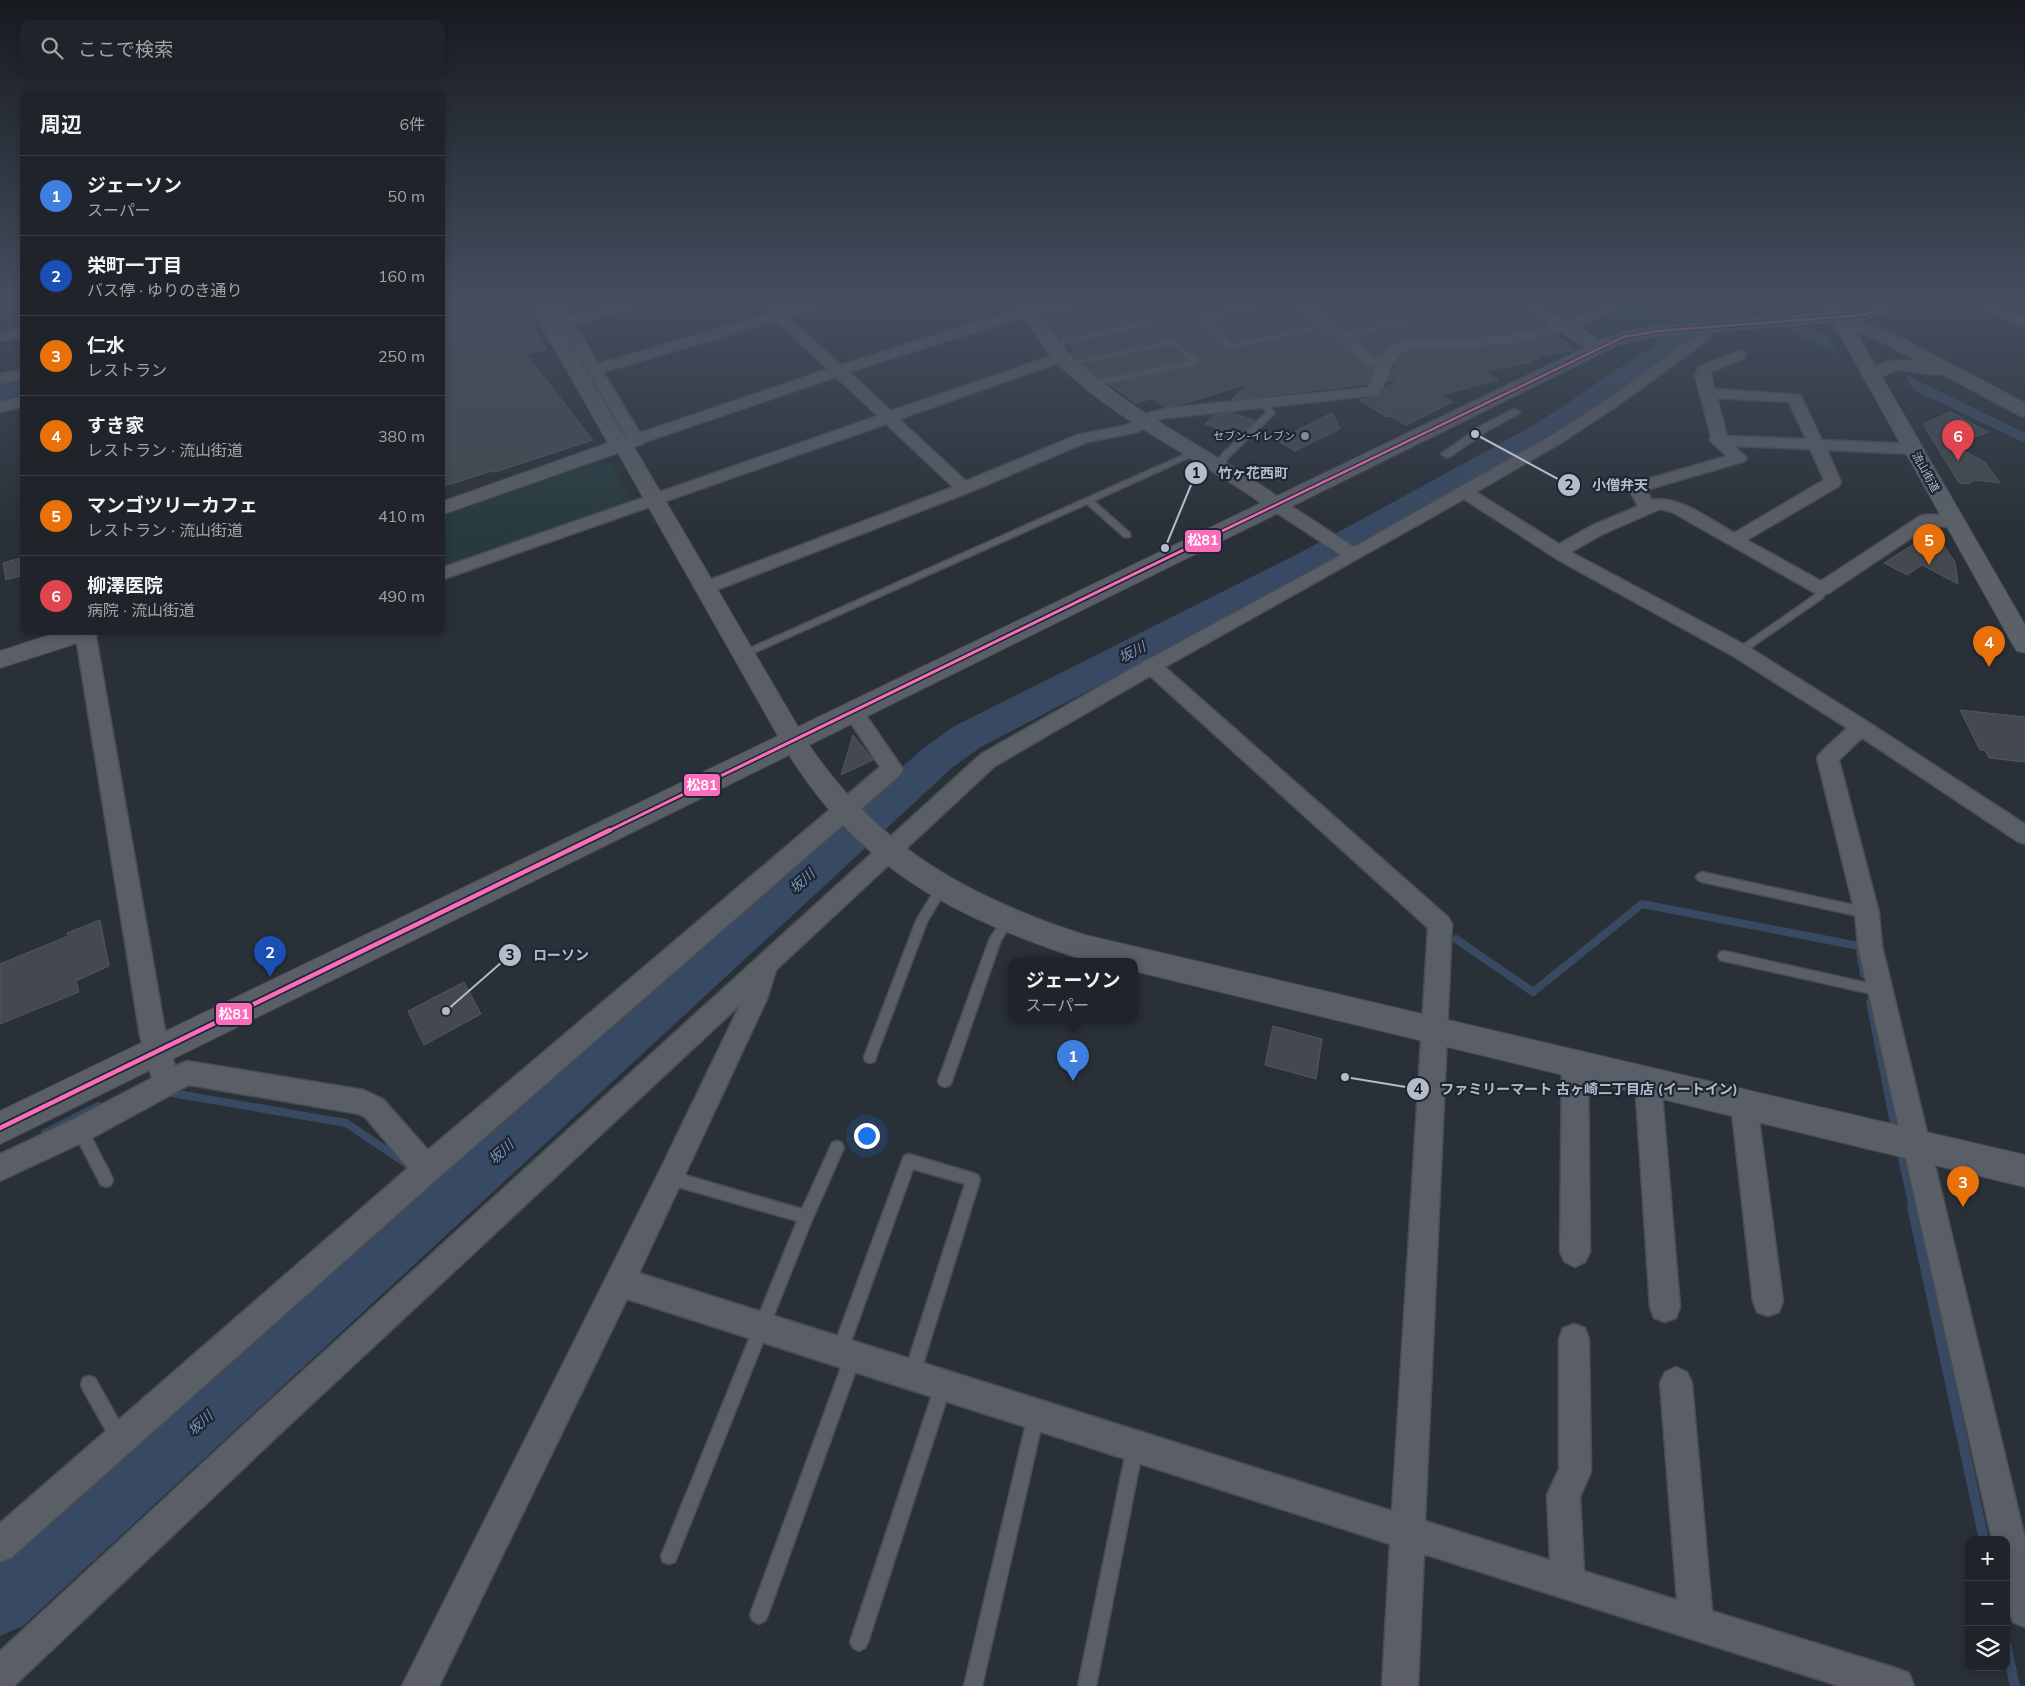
<!DOCTYPE html>
<html lang="ja">
<meta charset="utf-8">
<style>
:root{--surface:#20242a;--page:#2d3036;--text:#f1f3f6;--muted:#a2a4a8;--line:#3d4147;--accent:#848b96}
body{margin:0;font-family:Mulish,"Noto Sans JP",sans-serif;background:var(--page);color:var(--text)}
.controls{position:absolute;right:15px;bottom:15px;display:grid;overflow:hidden;border-radius:10px;box-shadow:0 2px 8px #0003}
.controls button{width:45px;height:45px;display:grid;place-items:center;padding:0;border:0;border-bottom:1px solid var(--line);background:var(--surface);color:var(--text);font:25px sans-serif}
.you{position:absolute;left:866px;top:1135px;width:18px;height:18px;margin:-12px;border:4px solid #fff;border-radius:50%;background:#1a73e8;box-shadow:0 0 0 8px #1a73e833}
.badge{display:grid;place-items:center;width:32px;height:32px;border-radius:50%;background:var(--accent);color:#fff;font-size:16px;font-weight:700}
.pin{position:absolute;translate:-50% -41px;filter:drop-shadow(0 1px 2px #0008)}
.pin::after{content:'';position:absolute;top:26px;width:18px;height:15px;background:inherit;clip-path:polygon(0 0,100% 0,50% 100%)}
.popup{position:absolute;left:1008px;top:958px;width:130px;height:65px;box-sizing:border-box;display:grid;place-content:center;border-radius:10px;background:var(--surface);filter:drop-shadow(0 1px 4px #0005);font-size:16px;white-space:nowrap;color:var(--muted)}
.popup b{font-size:19px;color:var(--text)}
.popup::after{content:'';position:absolute;left:50%;top:100%;margin-left:-10px;border:10px solid transparent;border-top-color:var(--surface)}
.list{margin:0;padding:0;list-style:none}
h2{display:flex;justify-content:space-between;align-items:center;height:65px;margin:0;padding:0 20px;font-size:21px}
h2 small{font-size:16px;font-weight:400;color:var(--muted)}
.list li{display:grid;grid-template-columns:32px 1fr auto;gap:15px;align-items:center;box-sizing:border-box;height:80px;padding:0 20px;border-top:1px solid var(--line)}
.list b{display:block;font-size:19px;white-space:nowrap}
.list p{margin:0;font-size:16px;white-space:nowrap;color:var(--muted)}
.list em{font-size:16px;font-style:normal;color:var(--muted)}
.icon{flex:none;width:28px;height:28px;fill:none;stroke:currentColor;stroke-width:2;stroke-linecap:round;stroke-linejoin:round}
.map{position:relative;flex:none;width:2025px;height:1686px;overflow:hidden}
.search{position:absolute;background:var(--surface);box-shadow:0 2px 8px #0003;left:20px;top:20px;width:425px;height:55px;display:flex;align-items:center;gap:12px;box-sizing:border-box;padding:0 18px;border-radius:10px;color:var(--muted);font-size:19px}
.panel{position:absolute;background:var(--surface);box-shadow:0 2px 8px #0003;left:20px;top:90px;width:425px;height:545px;border-radius:10px}
.map>svg:first-child{display:block}
</style>
<div class="map">
<svg width="2025" height="1686" viewBox="0 0 2025 1686">
<rect width="100%" height="100%" fill="#2a3038"/>
<g fill="#273a3e">
<polygon points="1629,306 1657,322 1621,328 1599,335 1590,330"/>
<polygon points="597,461 611,464 632,503 446,569 441,568 441,516"/>
</g>
<g fill="#384963">
<polygon points="1686,300 1714,300 1702,317 1693,339 1635,381 1501,465 1298,582 1276,566 1536,424 1654,345"/>
<polygon points="1740,300 1764,300 1810,328 2025,433 2025,443 1821,346 1761,315 1756,308"/>
<polygon points="24,379 24,394 0,400 0,384"/>
</g>
<polygon fill="#2a3038" points="1826,334 1908,374 1907,378 1914,392 1839,357"/>
<g fill="none" stroke-linecap="round" stroke-linejoin="round">
<g stroke="#384963" stroke-width="8">
<polyline points="1456,939 1533,992 1642,904 1859,946 1864,974"/>
<polyline points="1870,1002 1896,1134"/>
<polyline points="166,1092 346,1123 410,1166"/>
<polyline points="45,1133 98,1106"/>
<polyline points="1900,1149 1913,1208"/>
<polyline points="426,1178 453,1197"/>
</g>
<g stroke="#384963" stroke-width="10">
<polyline points="1912,1207 1984,1540"/>
<polyline points="2006,1644 2015,1686"/>
</g>
<polygon fill="#384963" fill-rule="evenodd" points="1337,537 1349,540 1354,547 1349,554 981,747 953,767 23,1626 0,1636 0,1560 925,747 953,727 1325,540"/>
</g>
<g fill="#444950" stroke="#52575f">
<polygon points="484,300 520,300 546,349 526,354 593,440 495,472 492,471 441,487 441,311 464,305 467,302"/>
<polygon points="1086,300 1260,300 1195,316 1193,318 1229,351 1321,330 1363,365 1374,368 1368,384 1231,400 1248,384 1179,405 1164,407 1153,398 1136,403 1109,384 1198,366 1199,359 1173,338 1078,359 1071,353 1075,352 1068,345 1157,324 1156,319 1152,318 1063,339 1044,314 1082,305"/>
<polygon points="1283,300 1286,300 1314,324 1232,342 1208,320"/>
<polygon points="1343,300 1376,300 1384,306 1412,300 1494,300 1500,304 1504,303 1544,326 1505,334 1408,339 1392,344 1379,357 1375,356 1352,338 1410,324 1413,319 1407,316 1346,332 1317,309"/>
<polygon points="1557,335 1575,350 1536,357 1539,359 1528,361 1530,362 1486,371 1498,380 1440,395 1453,402 1406,425 1391,416 1387,417 1359,400 1376,397 1384,388 1403,379 1388,381 1398,360 1409,352 1505,346"/>
<polygon points="1170,346 1186,360 1100,378 1084,365"/>
<polygon points="1951,412 1988,432 1955,446 1985,462 2000,483 1975,480 1968,484 1959,483 1923,424"/>
<polygon points="1232,413 1255,421 1238,436 1205,424 1215,415"/>
<polygon points="1332,413 1340,429 1295,451 1277,440"/>
<polygon points="1928,535 1942,543 1955,562 1958,584 1922,565 1907,575 1884,563"/>
<polygon points="24,557 24,575 6,580 3,563"/>
<polygon points="1960,710 2025,717 2025,762 1989,758 1985,750 1980,750"/>
<polygon points="853,735 873,760 841,775"/>
<polygon points="100,920 109,966 76,981 79,992 0,1024 0,964 68,936 67,933"/>
<polygon points="464,982 481,1014 424,1045 408,1011"/>
<polygon points="1273,1026 1322,1039 1316,1079 1265,1065"/>
</g>
<g fill="none" stroke-linecap="round" stroke-linejoin="round">
<defs>
<g id="service">
<polygon points="1268,300 1281,300 1204,319 1231,344 1325,324 1329,326 1229,349 1195,318"/>
<polygon points="1329,300 1341,300 1305,310 1302,308"/>
<polygon points="1407,318 1411,320 1410,322 1339,339 1335,337"/>
<polygon points="1152,320 1155,320 1155,324 1053,346 1049,344"/>
<polygon points="1173,340 1198,360 1198,364 1093,386 1090,386 1090,382 1190,361 1171,344 1069,366 1065,364"/>
<polygon points="1261,401 1267,401 1274,413 1273,415 1229,457 1220,469 1214,469 1213,467 1223,453 1266,413 1260,403"/>
<polygon points="1192,451 1199,453 1094,501 1130,533 1130,537 1124,537 1087,504 747,656 741,656 739,654 741,652"/>
<polygon points="1822,586 1827,589 1823,598 1743,653 1737,653 1735,651 1737,649 1816,594 1819,587"/>
<polygon points="1702,872 1867,908 1871,910 1873,913 1871,916 1867,918 1702,882 1698,880 1696,877 1698,874"/>
<polygon points="942,882 946,884 948,887 927,922 876,1057 875,1061 870,1063 865,1061 864,1057 916,921 938,884"/>
<polygon points="1009,914 1013,916 1015,919 1001,940 952,1081 950,1085 945,1087 940,1085 938,1081 990,938 1005,916"/>
<polygon points="1724,951 1881,986 1885,987 1887,991 1885,995 1881,996 1724,961 1720,960 1718,956 1720,952"/>
<polygon points="80,1124 85,1125 111,1175 113,1180 111,1185 106,1187 101,1185 75,1135 73,1130 75,1125"/>
<polygon points="837,1141 842,1143 844,1148 812,1220 675,1562 669,1564 663,1562 661,1556 797,1221 671,1185 666,1183 664,1178 666,1173 671,1171 802,1209 832,1143"/>
<polygon points="909,1154 973,1173 978,1175 980,1180 920,1374 917,1379 912,1382 907,1379 904,1374 965,1184 913,1169 848,1350 853,1348 858,1351 861,1356 768,1615 765,1621 759,1624 753,1621 750,1615 845,1357 840,1359 835,1356 832,1351 902,1161 904,1156"/>
<polygon points="89,1376 95,1378 126,1433 128,1439 126,1445 120,1447 114,1445 83,1390 81,1384 83,1378"/>
<polygon points="943,1378 949,1380 951,1386 868,1642 865,1648 859,1651 853,1648 850,1642 935,1386 937,1380"/>
<polygon points="1036,1407 1042,1409 1044,1415 982,1686 964,1686 1028,1415 1030,1409"/>
<polygon points="1135,1439 1141,1441 1143,1447 1096,1686 1078,1686 1127,1447 1129,1441"/>
</g>
<polygon id="pedestrian" points="1514,409 1520,412 1518,414 1487,431 1451,456 1447,458 1441,454 1479,427"/>
<g id="minor">
<polygon points="466,300 464,303 441,309 441,301"/>
<path d="M546 300H560L570 317 631 300H654L652 303 575 325 598 364 769 314 755 300H770L781 310 816 300H838L836 303 788 317 841 365 1013 311 1059 300H1084L1082 303 1022 317 849 372 891 411 1057 354H1067L1069 357 1067 360 899 419 966 481 1077 435 1127 425 1149 413 1168 408 1367 388 1371 382 1376 367 1364 364 1288 300H1304L1374 358 1380 359 1387 350 1393 346 1408 341 1505 336 1552 326 1515 300H1532L1566 322 1608 304 1604 300H1620L1625 305 1609 314 1582 326 1534 339 1505 344 1408 350C1388 358 1391 381 1376 395L1168 418 1160 419 1138 432 1087 442 970 492 706 594 699 592 697 588 699 584 953 487 886 424 441 580V568L878 416 836 377 642 443H630ZM776 321 828 369 640 433 603 372Z"/>
<polygon points="1966,300 1985,300 2025,318 2025,327 1968,303"/>
<path d="M1702 324 1707 325 1711 336 1709 339 1617 406 1559 444 1476 492 1559 544 1591 526 1638 506 1628 488 1630 484 1727 456 1709 440 1711 437 1695 375 1699 367 1739 351 1744 352 1746 355 1744 358 1711 372 1714 389 1800 395 1822 440 1913 444 1919 446 1921 449 1919 452 1913 454 1827 450 1841 482 1839 486 1747 540 1821 581 1920 516C1932 513 1948 515 1960 518L1963 522 1960 526 1954 527 1929 526 1829 593 1822 595 1815 593 1672 512 1660 509 1603 534 1571 552 1747 646 1868 722 2025 824V844L2017 841 1862 738 1839 760 1879 913 1882 946 2025 1538V1627L2013 1622 2006 1604V1540H1992L1858 946 1855 913 1817 758 1821 752 1847 728 1733 656 1560 561 1464 499 1165 667 1448 917 1452 924 1425 1521 1550 1560 1547 1495 1559 1469V1339L1563 1328 1574 1324 1585 1328 1589 1339 1591 1472 1580 1497 1584 1571 1677 1600 1660 1383 1665 1372 1676 1367 1687 1372 1692 1383 1712 1611 1896 1668 1909 1673 1914 1686H1839L1424 1554 1418 1686H1382L1390 1544 627 1299 439 1686H402L661 1168 740 1005 282 1432 14 1686H0V1651L260 1410 981 754 1136 666 1341 555 1271 509 1268 505 1271 501 1277 500 1283 501 1354 547 1547 438 1607 400 1696 335 1695 328 1697 325ZM1717 398 1789 402 1806 439 1727 436ZM1734 446 1810 449 1824 480 1734 533C1713 521 1677 494 1652 500L1646 490 1745 461 1747 458ZM1150 676 1428 928 1392 1511 639 1273 767 999 776 970 995 766Z"/>
<polygon points="24,328 24,336 0,341 0,333"/>
<polygon points="24,369 24,378 0,384 0,374"/>
<polygon points="24,396 24,406 0,412 0,402"/>
<polygon points="75,631 95,631 166,1036 175,1066 187,1061 364,1090 383,1099 428,1150 880,767 842,710 845,705 852,703 859,705 903,769 900,775 437,1179 12,1557 0,1562 0,1523 408,1168 365,1117 359,1114 189,1085 90,1139 0,1181 0,1154 70,1121 152,1078 140,1036"/>
<polygon points="1575,1052 1584,1056 1588,1064 1590,1252 1585,1262 1575,1267 1565,1262 1560,1252 1562,1064 1566,1056"/>
<polygon points="1648,1069 1657,1072 1661,1081 1680,1307 1676,1318 1665,1322 1654,1318 1650,1307 1635,1081 1639,1072"/>
<polygon points="1744,1092 1753,1095 1757,1104 1783,1301 1779,1312 1768,1316 1757,1312 1753,1301 1731,1104 1735,1095"/>
</g>
<g id="tertiary">
<path d="M527 300H544L625 437 636 434 643 436 646 440 643 444 634 447 798 727 1261 503C1196 457 1120 423 1062 368 1043 349 1028 322 1013 300H1030C1046 319 1057 343 1076 360 1135 415 1211 449 1277 496L1586 347 1558 331 1555 327 1558 323C1572 320 1588 333 1600 340L1623 332 1659 326 1862 310 1883 300H1903L1883 315 1863 320 1659 336 1618 345 809 745C879 848 968 897 1085 935L2025 1155V1187L1134 971V962C1122 962 1108 964 1096 962 1080 960 1064 953 1049 948 980 924 911 891 858 840 831 815 809 786 789 755L0 1144V1111L778 736 618 453 441 515V502L608 443Z"/>
<polygon points="62,631 100,631 96,637 0,668 0,651"/>
</g>
<path id="secondary" d="M1839 313 1896 335 2025 403V417L2018 415 1942 374C1927 378 1911 368 1895 371 1883 374 1880 384 1866 381L1864 377C1875 360 1899 359 1917 361L1884 343 1833 322 1830 318 1833 314Z"/>
<polygon id="primary" points="1817,300 1834,300 1848,318 2025,625 2025,653 2017,651 2013,645 1831,319"/>
</defs>
<use href="#service" stroke="#484c53" stroke-width="3"/>
<use href="#pedestrian" stroke="#484c53" stroke-width="3"/>
<use href="#minor" stroke="#484c53" stroke-width="3"/>
<use href="#tertiary" stroke="#484c53" stroke-width="2"/>
<use href="#secondary" stroke="#484c53" stroke-width="2"/>
<use href="#primary" stroke="#484c55" stroke-width="2"/>
<use href="#service" fill="#5a5e66" fill-rule="evenodd"/>
<use href="#pedestrian" fill="#5a5e66" fill-rule="evenodd"/>
<use href="#minor" fill="#5a5e66" fill-rule="evenodd"/>
<use href="#tertiary" fill="#5a5e66" fill-rule="evenodd"/>
<use href="#secondary" fill="#595d64" fill-rule="evenodd"/>
<use href="#primary" fill="#5c6168" fill-rule="evenodd"/>
<defs>
<polyline id="bus-1-far2" points="1216,534 1623,337 1659,331 1863,315 1877,311 1895,300"/>
<polyline id="bus-1-far1" points="608,831 1218,533"/>
<polyline id="bus-1" points="0,1128 610,830"/>
</defs>
<use href="#bus-1-far2" stroke="#1d2633" stroke-width="5"/>
<use href="#bus-1-far1" stroke="#1d2633" stroke-width="6"/>
<use href="#bus-1" stroke="#1d2633" stroke-width="8"/>
<use href="#bus-1-far2" stroke="#fb6dba" stroke-width="2.5"/>
<use href="#bus-1-far1" stroke="#fb6dba" stroke-width="3"/>
<use href="#bus-1" stroke="#fb6dba" stroke-width="4.5"/>
</g>
<linearGradient id="sky" x2="0" y2="1"><stop stop-color="#171a1f"/><stop offset="0.56" stop-color="#444e5e"/><stop offset="1" stop-color="#444e5e" stop-opacity="0"/></linearGradient>
<rect width="2025" height="536" fill="url(#sky)"/>
<circle fill="#848b96" stroke="#1d2633" stroke-width="2" cx="1305" cy="436" r="5"/>
<g text-anchor="middle" dominant-baseline="central" stroke-width="4.5" stroke-linejoin="round" paint-order="stroke">
<g font-size="11" fill="#b4bcc9" stroke="#1d2633" text-anchor="end">
<text x="1295" y="436">セブン-イレブン</text>
</g>
<g font-size="11" fill="#b4bcc9" stroke="#1d2633">
<text transform="translate(1926 472) rotate(61)">流山街道</text>
</g>
<g font-size="14" font-style="italic" fill="#7c92b1" stroke="#1d2633">
<text transform="translate(1132 652) rotate(-27)">坂川</text>
<text transform="translate(802 881) rotate(-42)">坂川</text>
<text transform="translate(501 1152) rotate(-42)">坂川</text>
<text transform="translate(200 1423) rotate(-42)">坂川</text>
</g>
</g>
<path fill="none" stroke="#b4bcc9" stroke-width="2" d="M1165 548L1196 473M1475 434L1569 485M446 1011L510 955M1345 1077L1418 1089"/>
<g fill="#b4bcc9" stroke="#1d2633" stroke-width="2">
<circle cx="1165" cy="548" r="5"/>
<circle cx="1475" cy="434" r="5"/>
<circle cx="446" cy="1011" r="5"/>
<circle cx="1345" cy="1077" r="5"/>
<circle cx="1196" cy="473" r="12"/>
<circle cx="1569" cy="485" r="12"/>
<circle cx="510" cy="955" r="12"/>
<circle cx="1418" cy="1089" r="12"/>
</g>
<g font-size="15" text-anchor="middle" font-weight="bold" fill="#111">
<text x="1196" y="478">1</text>
<text x="1569" y="490">2</text>
<text x="510" y="960">3</text>
<text x="1418" y="1094">4</text>
</g>
<g font-size="14" text-anchor="middle" font-weight="bold" fill="#b4bcc9" stroke="#1d2633" stroke-width="4.5" stroke-linejoin="round" paint-order="stroke">
<text x="1253" y="478">竹ヶ花西町</text>
<text x="1620" y="490">小僧弁天</text>
<text x="561" y="960">ローソン</text>
<text x="1589" y="1094">ファミリーマート 古ヶ崎二丁目店 (イートイン)</text>
</g>
<g stroke="#1d2633" stroke-width="2">
<rect x="1184" y="529" width="38" height="24" rx="5" fill="#fb6dba"/>
<rect x="683" y="773" width="38" height="24" rx="5" fill="#fb6dba"/>
<rect x="215" y="1002" width="38" height="24" rx="5" fill="#fb6dba"/>
</g>
<g font-size="14" text-anchor="middle" font-weight="bold" fill="#fff">
<text x="1203" y="545">松81</text>
<text x="702" y="790">松81</text>
<text x="234" y="1019">松81</text>
</g>
</svg>
<div class="controls">
<button>+</button>
<button>−</button>
<button><svg class="icon" aria-label="layers" viewBox="0 0 24 24"><path d="M12 4l9 5-9 5-9-5zM3 14l9 5 9-5"/></svg></button>
</div>
<div class="you"></div>
<div class="pin badge" style="left:1073px;top:1081px;background:#3f7fe0">1</div>
<div class="popup"><b>ジェーソン</b>スーパー</div>
<div class="pin badge" style="left:270px;top:977px;background:#1a4fb4">2</div>
<div class="pin badge" style="left:1963px;top:1207px;background:#e8710a">3</div>
<div class="pin badge" style="left:1989px;top:667px;background:#e8710a">4</div>
<div class="pin badge" style="left:1929px;top:565px;background:#e8710a">5</div>
<div class="pin badge" style="left:1958px;top:461px;background:#e0444e">6</div>
<div class="search"><svg class="icon" aria-label="search" viewBox="0 0 24 24"><circle cx="10" cy="10" r="6"/><path d="M15 15l6 6"/></svg>ここで検索</div>
<section class="panel">
<h2>周辺<small>6件</small></h2>
<ul class="list">
<li><span class="badge" style="background:#3f7fe0">1</span><div><b>ジェーソン</b><p>スーパー</p></div><em>50 m</em></li>
<li><span class="badge" style="background:#1a4fb4">2</span><div><b>栄町一丁目</b><p>バス停 · ゆりのき通り</p></div><em>160 m</em></li>
<li><span class="badge" style="background:#e8710a">3</span><div><b>仁水</b><p>レストラン</p></div><em>250 m</em></li>
<li><span class="badge" style="background:#e8710a">4</span><div><b>すき家</b><p>レストラン · 流山街道</p></div><em>380 m</em></li>
<li><span class="badge" style="background:#e8710a">5</span><div><b>マンゴツリーカフェ</b><p>レストラン · 流山街道</p></div><em>410 m</em></li>
<li><span class="badge" style="background:#e0444e">6</span><div><b>柳澤医院</b><p>病院 · 流山街道</p></div><em>490 m</em></li>
</ul>
</section>
</div>
